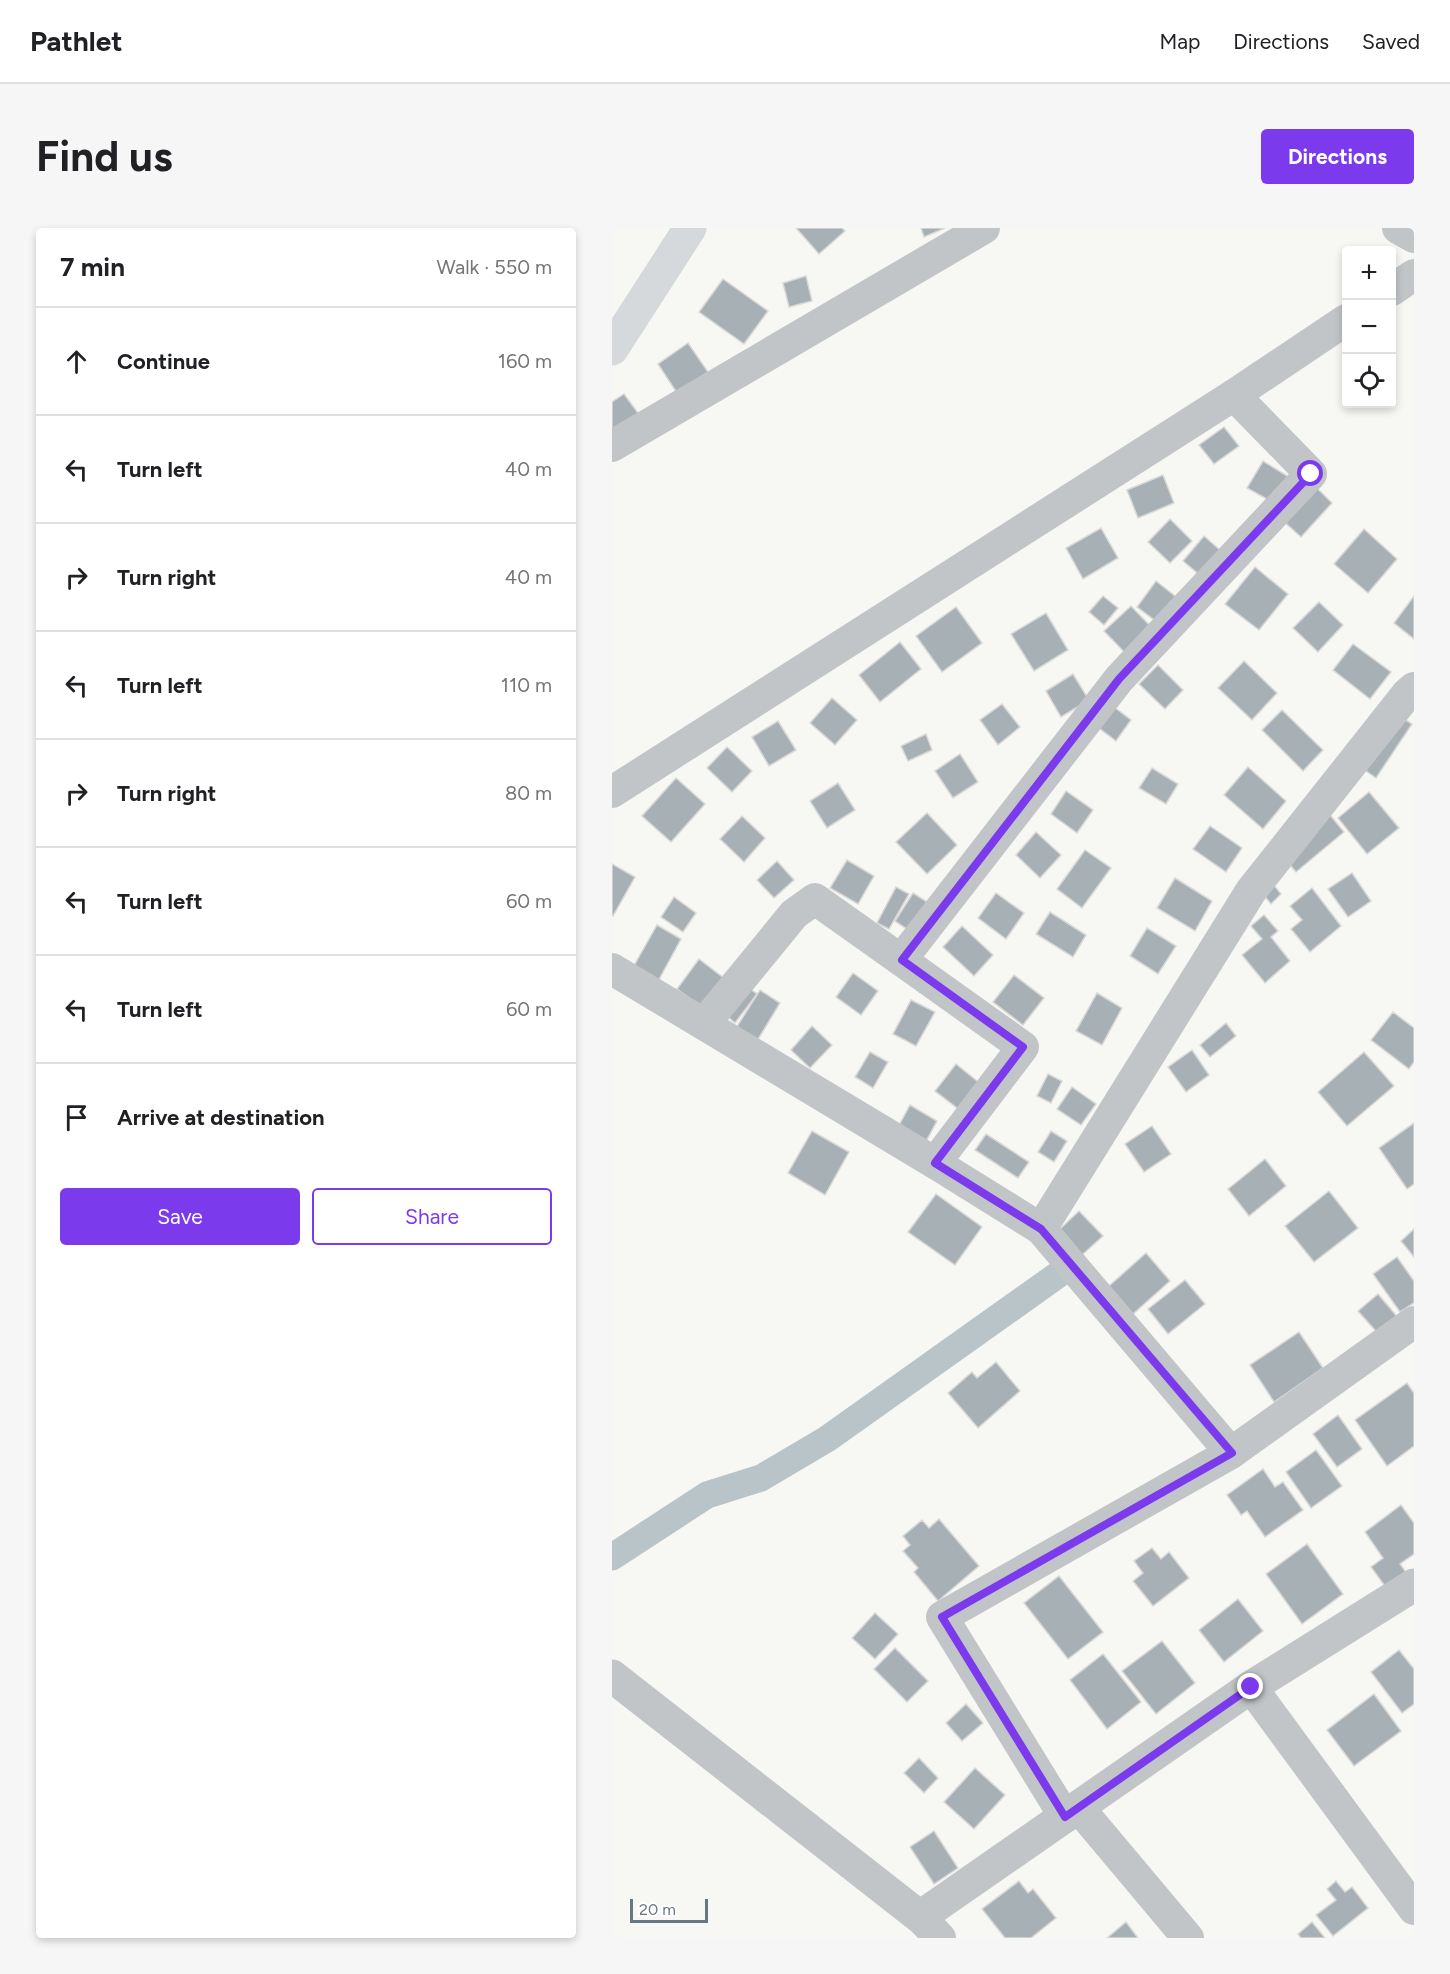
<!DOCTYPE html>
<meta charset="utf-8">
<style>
:root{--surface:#fff;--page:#f6f6f6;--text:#202124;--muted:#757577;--line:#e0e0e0;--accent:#7c3aed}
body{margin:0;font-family:Figtree,sans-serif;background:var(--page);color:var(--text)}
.controls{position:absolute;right:18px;top:18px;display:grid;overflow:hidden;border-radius:6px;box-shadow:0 3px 9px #0003}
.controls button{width:54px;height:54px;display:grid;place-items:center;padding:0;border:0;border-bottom:2px solid var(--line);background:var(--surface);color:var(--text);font:30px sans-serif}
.scale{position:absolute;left:18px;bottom:15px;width:78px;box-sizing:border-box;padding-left:6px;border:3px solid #677784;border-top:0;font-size:16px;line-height:21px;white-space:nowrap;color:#677784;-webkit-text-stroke:4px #fff;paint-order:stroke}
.stop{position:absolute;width:18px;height:18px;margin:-14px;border:4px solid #7c3aed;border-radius:50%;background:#fff}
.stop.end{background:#7c3aed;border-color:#fff;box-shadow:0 2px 6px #0008}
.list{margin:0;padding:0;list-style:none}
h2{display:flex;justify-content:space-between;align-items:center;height:78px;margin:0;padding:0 24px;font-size:26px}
h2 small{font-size:20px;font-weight:400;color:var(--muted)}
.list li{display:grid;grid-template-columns:39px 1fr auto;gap:18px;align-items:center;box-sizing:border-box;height:108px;padding:0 24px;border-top:2px solid var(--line)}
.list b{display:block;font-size:22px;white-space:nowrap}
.list em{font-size:20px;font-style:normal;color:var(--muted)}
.actions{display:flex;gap:12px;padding:18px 24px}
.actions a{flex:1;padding:14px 0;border:2px solid var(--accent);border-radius:6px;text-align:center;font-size:21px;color:var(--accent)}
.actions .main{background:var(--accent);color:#fff}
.icon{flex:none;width:33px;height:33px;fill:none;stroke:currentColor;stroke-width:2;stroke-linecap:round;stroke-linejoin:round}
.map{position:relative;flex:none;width:802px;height:1710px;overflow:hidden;border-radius:6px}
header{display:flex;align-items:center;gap:36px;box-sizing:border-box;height:84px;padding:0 30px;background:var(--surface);border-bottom:2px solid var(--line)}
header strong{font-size:28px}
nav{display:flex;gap:33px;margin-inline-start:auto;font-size:21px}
.intro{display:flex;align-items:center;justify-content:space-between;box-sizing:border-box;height:144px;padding:0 36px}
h1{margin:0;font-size:42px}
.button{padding:15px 27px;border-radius:6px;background:var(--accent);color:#fff;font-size:21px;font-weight:700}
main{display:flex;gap:36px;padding:0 36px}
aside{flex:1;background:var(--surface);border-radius:6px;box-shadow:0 3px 9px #0003}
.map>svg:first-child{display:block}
</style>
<header>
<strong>Pathlet</strong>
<nav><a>Map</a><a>Directions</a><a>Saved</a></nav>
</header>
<div class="intro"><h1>Find us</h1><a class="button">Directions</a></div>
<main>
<aside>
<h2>7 min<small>Walk · 550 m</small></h2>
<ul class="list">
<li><svg class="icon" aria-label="ahead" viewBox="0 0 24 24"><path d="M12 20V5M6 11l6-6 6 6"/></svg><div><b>Continue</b></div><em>160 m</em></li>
<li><svg class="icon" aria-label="left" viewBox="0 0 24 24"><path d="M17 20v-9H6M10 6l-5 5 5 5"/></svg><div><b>Turn left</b></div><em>40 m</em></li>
<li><svg class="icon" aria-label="right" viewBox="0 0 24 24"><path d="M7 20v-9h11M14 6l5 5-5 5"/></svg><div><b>Turn right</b></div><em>40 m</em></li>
<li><svg class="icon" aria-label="left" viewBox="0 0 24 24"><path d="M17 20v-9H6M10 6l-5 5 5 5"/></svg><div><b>Turn left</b></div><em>110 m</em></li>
<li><svg class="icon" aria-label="right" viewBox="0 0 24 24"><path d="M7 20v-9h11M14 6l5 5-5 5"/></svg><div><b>Turn right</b></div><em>80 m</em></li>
<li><svg class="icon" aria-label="left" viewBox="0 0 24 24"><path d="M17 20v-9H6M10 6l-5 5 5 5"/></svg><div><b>Turn left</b></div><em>60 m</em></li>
<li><svg class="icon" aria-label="left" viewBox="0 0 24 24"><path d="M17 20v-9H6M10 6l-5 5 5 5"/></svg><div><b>Turn left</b></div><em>60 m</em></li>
<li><svg class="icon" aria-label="arrive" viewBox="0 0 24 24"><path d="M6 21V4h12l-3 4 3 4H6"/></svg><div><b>Arrive at destination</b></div></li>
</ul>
<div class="actions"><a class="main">Save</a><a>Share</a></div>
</aside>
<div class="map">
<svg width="802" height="1710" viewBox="0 0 802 1710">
<rect width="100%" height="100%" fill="#f7f7f4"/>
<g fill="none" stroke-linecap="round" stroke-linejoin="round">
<polyline stroke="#b9c4c9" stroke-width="27" points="0,1329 95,1267 149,1250 215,1211 447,1046"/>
</g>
<g fill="#a7b0b5" stroke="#d9d9d7" stroke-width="1.5">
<polygon points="184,0 230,0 233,3 207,26"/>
<polygon points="309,0 333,0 312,9"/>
<polygon points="194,48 200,73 177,79 171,55"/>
<polygon points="111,51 156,83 132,116 87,84"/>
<polygon points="76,115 96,144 65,165 46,136"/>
<polygon points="12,166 32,193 0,217 0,174"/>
<polygon points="612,199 627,218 602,236 587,217"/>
<polygon points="651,233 677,249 662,275 635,260"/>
<polygon points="551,247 562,275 526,290 515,262"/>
<polygon points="701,256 720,275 689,309 669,291"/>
<polygon points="558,291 580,313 558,335 536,314"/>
<polygon points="489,300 506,330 471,351 454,320"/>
<polygon points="752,301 785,331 756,365 722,336"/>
<polygon points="592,308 617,330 596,354 571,333"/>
<polygon points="643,339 676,366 647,402 613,376"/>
<polygon points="544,353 568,372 549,397 525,379"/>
<polygon points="491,368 506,380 492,397 477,384"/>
<polygon points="802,368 802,411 782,395"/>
<polygon points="707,374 731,397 706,424 681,400"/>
<polygon points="519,378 545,405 519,431 492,403"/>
<polygon points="344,379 370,415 330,444 304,408"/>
<polygon points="434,385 456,422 422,443 399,406"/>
<polygon points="288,414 309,441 268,474 247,447"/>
<polygon points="741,416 779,444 758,471 721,442"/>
<polygon points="632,433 665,465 640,492 606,460"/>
<polygon points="546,437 571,462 553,481 527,456"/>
<polygon points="461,446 477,472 449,489 434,463"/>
<polygon points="220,470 245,492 223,517 198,495"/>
<polygon points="390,476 408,499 386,517 368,492"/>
<polygon points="502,479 519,492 504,513 487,500"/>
<polygon points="670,482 711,522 691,543 650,502"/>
<polygon points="783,485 800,496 764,550 747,538"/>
<polygon points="166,493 184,522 157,538 140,509"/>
<polygon points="314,506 320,522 296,533 289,518"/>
<polygon points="115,519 140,543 120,564 95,540"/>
<polygon points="348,526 366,554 341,570 323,543"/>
<polygon points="636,539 674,573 651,601 612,567"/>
<polygon points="540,540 566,556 554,576 527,560"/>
<polygon points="64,550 93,576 59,614 30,588"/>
<polygon points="226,555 243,582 215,600 198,573"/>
<polygon points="454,563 481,582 465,605 439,586"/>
<polygon points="757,564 787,600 755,626 726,590"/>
<polygon points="714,582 732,604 684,644 666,622"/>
<polygon points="315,585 345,617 315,646 284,614"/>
<polygon points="130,588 153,610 132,634 108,611"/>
<polygon points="598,598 630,620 614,644 581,621"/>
<polygon points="424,604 449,627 428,650 404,627"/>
<polygon points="473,622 499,640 470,680 445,661"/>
<polygon points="235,632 262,648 246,676 218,660"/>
<polygon points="165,633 182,652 162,670 145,652"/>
<polygon points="0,636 23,649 1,688 0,687"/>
<polygon points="652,645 669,666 659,676 641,654"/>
<polygon points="740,645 759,673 736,689 716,661"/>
<polygon points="563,650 600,673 583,703 545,680"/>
<polygon points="284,659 297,666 277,701 265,695"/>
<polygon points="700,660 729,698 698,724 679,701 690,692 678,678"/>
<polygon points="301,665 323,679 304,707 283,693"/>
<polygon points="384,665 412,685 394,711 366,690"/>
<polygon points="62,669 84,685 71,704 49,689"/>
<polygon points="438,684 474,707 461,729 424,706"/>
<polygon points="652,687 666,703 659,709 678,733 653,755 630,727 650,711 639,698"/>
<polygon points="45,697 69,711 44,757 19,743"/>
<polygon points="350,698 381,727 362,748 331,719"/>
<polygon points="535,700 564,718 546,746 518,728"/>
<polygon points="87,731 113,751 91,780 65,761"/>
<polygon points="241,745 266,763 249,787 224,769"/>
<polygon points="402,747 432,770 411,797 381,774"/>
<polygon points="137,760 145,766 123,795 115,788"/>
<polygon points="148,762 168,775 145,813 124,800"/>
<polygon points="485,765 510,780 490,817 464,803"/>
<polygon points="299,772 323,784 304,818 281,806"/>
<polygon points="781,784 802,800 802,834 797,841 759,812"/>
<polygon points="614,795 624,808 598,829 588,817"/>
<polygon points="200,798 220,817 198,840 179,822"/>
<polygon points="580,822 597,847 574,864 556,839"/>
<polygon points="258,824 276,834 261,860 243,849"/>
<polygon points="752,824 782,858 735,898 706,864"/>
<polygon points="344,836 370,857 349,883 323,863"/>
<polygon points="436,846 450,853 439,875 425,868"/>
<polygon points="460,859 484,876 469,897 445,881"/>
<polygon points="298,877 325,893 312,917 285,901"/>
<polygon points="802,895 802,956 795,961 767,920"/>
<polygon points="540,898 559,926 532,944 513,916"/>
<polygon points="200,903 237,924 213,967 176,945"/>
<polygon points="439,903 455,913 442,934 426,924"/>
<polygon points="374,906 417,934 406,950 363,922"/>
<polygon points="653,931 674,958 637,988 616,961"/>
<polygon points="717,963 746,1000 702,1034 673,998"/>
<polygon points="324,966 370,999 343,1037 296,1004"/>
<polygon points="467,983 491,1008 470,1027 447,1002"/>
<polygon points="802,1001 802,1029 789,1013"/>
<polygon points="534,1025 558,1053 521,1086 497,1058"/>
<polygon points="785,1029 802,1053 802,1075 788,1084 761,1046"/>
<polygon points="573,1052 593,1076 556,1106 536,1081"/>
<polygon points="766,1066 788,1092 769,1109 746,1083"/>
<polygon points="687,1104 711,1140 662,1174 638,1137"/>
<polygon points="384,1134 408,1163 366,1200 336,1165 360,1144 365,1150"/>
<polygon points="795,1155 802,1165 802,1218 775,1238 743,1192"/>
<polygon points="726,1187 750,1221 725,1239 701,1206"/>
<polygon points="704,1222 730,1258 699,1280 674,1244"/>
<polygon points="651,1241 663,1259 671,1254 691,1282 653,1309 635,1283 629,1287 615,1267"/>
<polygon points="789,1277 802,1295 802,1326 788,1336 796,1347 775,1361 759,1339 771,1330 753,1304"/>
<polygon points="327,1291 367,1338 326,1373 302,1344 306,1340 291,1323 298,1317 291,1308 310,1292 317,1300"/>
<polygon points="695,1316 731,1366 690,1396 654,1346"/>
<polygon points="540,1320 549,1331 557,1324 577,1350 541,1378 521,1353 531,1345 522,1333"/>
<polygon points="447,1348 491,1404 456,1431 412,1375"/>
<polygon points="626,1371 651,1403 612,1434 587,1402"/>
<polygon points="263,1385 286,1406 263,1431 240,1410"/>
<polygon points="550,1413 583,1455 544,1486 510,1443"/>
<polygon points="283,1420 316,1453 295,1474 262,1441"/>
<polygon points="787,1422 802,1441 802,1476 790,1485 759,1444"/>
<polygon points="491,1426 529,1474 495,1501 458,1452"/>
<polygon points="762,1466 789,1503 742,1538 715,1502"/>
<polygon points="354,1476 371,1495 350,1513 334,1495"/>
<polygon points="307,1530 326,1550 312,1565 292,1545"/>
<polygon points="363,1540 393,1567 362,1601 332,1574"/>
<polygon points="322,1603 346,1640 322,1656 298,1619"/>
<polygon points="407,1653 416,1665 421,1661 444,1690 419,1710 393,1710 370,1681"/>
<polygon points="724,1653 733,1664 740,1659 756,1680 721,1708 704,1687 724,1672 715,1661"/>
<polygon points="514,1694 526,1710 495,1710"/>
<polygon points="700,1694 713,1710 689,1710 686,1706"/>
</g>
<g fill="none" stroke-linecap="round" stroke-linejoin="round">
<g stroke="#c1c5c8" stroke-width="32">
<polyline points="786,0 802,9"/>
<polyline points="780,62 802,47"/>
<polyline points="0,218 372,0"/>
<polyline points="802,460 795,466 639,663 429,1001 619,1225 802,1094"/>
<polyline points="0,564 622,167"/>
<polyline points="0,741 323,935"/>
<polyline points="92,796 182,686 203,671 289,732"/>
<polyline points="429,1001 323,935 411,819 289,732 507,451 699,246 622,167 734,92"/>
<polyline points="639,1459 802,1681"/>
<polyline points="466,1579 576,1710"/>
<polyline points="453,1589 330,1389 619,1225"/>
<polyline points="308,1689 328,1710"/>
</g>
<polyline stroke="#c1c5c8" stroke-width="33" points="0,1448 308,1689 639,1459 802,1357"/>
<polyline stroke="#d5d9dc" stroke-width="33" points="0,121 78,0"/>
</g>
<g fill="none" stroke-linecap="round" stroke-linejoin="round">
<polyline stroke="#7c3aed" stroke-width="8" points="639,1459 453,1589 330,1389 620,1225 429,1001 323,935 411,819 290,732 507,451 699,246"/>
</g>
</svg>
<div class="controls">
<button>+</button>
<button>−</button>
<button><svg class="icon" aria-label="locate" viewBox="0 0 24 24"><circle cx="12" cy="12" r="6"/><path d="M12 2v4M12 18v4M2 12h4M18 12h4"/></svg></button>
</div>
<div class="scale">20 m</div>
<div class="stop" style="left:699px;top:246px"></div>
<div class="stop end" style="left:639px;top:1459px"></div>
</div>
</main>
